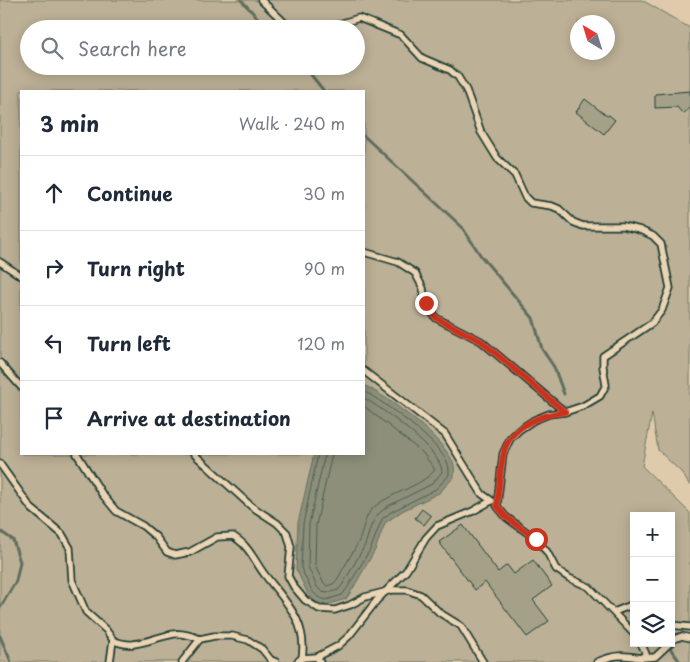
<!DOCTYPE html>
<meta charset="utf-8">
<style>
:root{--surface:#fff;--page:#f2f2f3;--text:#1f2937;--muted:#747a83;--line:#e0e1e3}
body{margin:0;font-family:"Playpen Sans",sans-serif;background:var(--page);color:var(--text)}
.controls{position:absolute;right:15px;bottom:15px;display:grid;overflow:hidden;border-radius:0px;box-shadow:0 2px 12px #0003}
.controls button{width:45px;height:45px;display:grid;place-items:center;padding:0;border:0;border-bottom:1px solid var(--line);background:var(--surface);color:var(--text);font:25px sans-serif}
.compass{position:absolute;left:570px;top:15px;width:45px;height:45px;border-radius:50%;background:var(--surface);box-shadow:0 2px 12px #0003;rotate:322deg}
.stop{position:absolute;width:15px;height:15px;margin:-11px;border:4px solid #c8321e;border-radius:50%;background:#fff}
.stop.end{background:#c8321e;border-color:#fff;box-shadow:0 1px 5px #0008}
.list{margin:0;padding:0;list-style:none}
h2{display:flex;justify-content:space-between;align-items:center;height:65px;margin:0;padding:0 20px;font-size:21px}
h2 small{font-size:16px;font-weight:400;color:var(--muted)}
.list li{display:grid;grid-template-columns:32px 1fr auto;gap:15px;align-items:center;box-sizing:border-box;height:75px;padding:0 20px;border-top:1px solid var(--line)}
.list b{display:block;font-size:19px;white-space:nowrap}
.list em{font-size:16px;font-style:normal;color:var(--muted)}
.icon{flex:none;width:28px;height:28px;fill:none;stroke:currentColor;stroke-width:2;stroke-linecap:round;stroke-linejoin:round}
.map{position:relative;flex:none;width:690px;height:662px;overflow:hidden}
.search{position:absolute;background:var(--surface);box-shadow:0 2px 12px #0003;left:20px;top:20px;width:345px;height:55px;display:flex;align-items:center;gap:12px;box-sizing:border-box;padding:0 18px;border-radius:28px;color:var(--muted);font-size:19px}
.panel{position:absolute;background:var(--surface);box-shadow:0 2px 12px #0003;left:20px;top:90px;width:345px;height:365px;border-radius:0px}
.map>svg:first-child{display:block}
</style>
<div class="map">
<svg width="690" height="662" viewBox="0 0 690 662">
<rect width="100%" height="100%" fill="#dfcbac"/>
<filter id="ink" filterUnits="userSpaceOnUse"><feTurbulence type="fractalNoise" baseFrequency=".02" numOctaves="2"/><feDisplacementMap in="SourceGraphic" scale="10" xChannelSelector="R" yChannelSelector="G"/><feConvolveMatrix kernelMatrix="1 2 1 2 8 2 1 2 1" color-interpolation-filters="sRGB"/></filter>
<g filter="url(#ink)">
<path fill="#bcb096" stroke="#6e7665" fill-rule="evenodd" d="M0 0H642L690 28V486L682 473 658 450 652 413 642 466 690 513V662H0ZM578 22H608V52H578ZM29 29H356V66H29ZM21 91H364V454H21ZM634 516H671V643H634Z"/>
<path fill="#8d8f7a" stroke="#616e5e" d="M364 385C389 398 441 436 453 462 455 466 454 472 454 477L439 493 402 511 385 523 375 550 352 590 346 599 326 605 316 602 308 594 296 569 298 523 314 454H364Z"/>
<g fill="none" stroke-linecap="round" stroke-linejoin="round">
<g stroke="#4b5e50" stroke-width="1">
<path d="M318 454 303 524 301 568 312 591 318 597 326 600 342 595 348 587 371 548 382 519 391 512 436 489 449 475C449 471 449 467 448 464 438 440 386 404 364 391"/>
<path d="M325 454 309 524 308 567 317 587 322 592 327 593 338 590 343 584 365 545 371 526 377 515 388 506 432 484 442 472C443 452 382 408 364 398"/>
<path d="M332 454 316 525 315 566 323 582 327 586 333 584 337 580C344 567 351 555 358 543 364 531 363 518 373 508 391 492 421 487 435 470L423 453 364 406"/>
</g>
<g stroke="#616e5e" stroke-width="3">
<polyline points="241,0 268,29"/>
<polyline points="304,66 324,91"/>
<polyline points="364,136 462,227 481,256 533,318 542,349 554,367 564,394"/>
<polyline points="0,531 13,540 20,562 16,581 0,608"/>
<polyline points="0,636 11,662"/>
<polyline points="667,644 680,662"/>
</g>
</g>
<g fill="#a5a189" stroke="#1f3d34">
<polygon points="690,91 690,108 683,114 677,107 655,108 655,94"/>
<polygon points="585,99 607,116 609,115 615,120 604,134 576,112"/>
<polygon points="422,509 431,516 424,525 415,518"/>
<polygon points="463,525 498,572 507,565 514,574 533,560 552,586 533,600 549,621 527,637 485,582 475,590 439,542"/>
</g>
<g fill="none" stroke-linecap="round" stroke-linejoin="round">
<defs>
<g id="lane">
<polyline points="261,0 287,25 299,29"/>
<polyline points="316,29 332,26 359,18 401,35 422,58 450,70 458,77 466,90 481,132 497,158 515,175 525,197 531,203 552,206 559,209 573,222 583,226 623,226 640,230 653,236 661,244 670,288 662,310 652,323 603,356 603,367 606,385 600,396 583,406 565,412 549,414 534,420 519,430 510,439 503,454 497,506 506,517 536,539 547,552 556,569 569,578 589,587 634,634"/>
<polyline points="364,252 398,262 415,273 423,288 425,303 436,318 481,341 565,412"/>
<polyline points="0,262 21,276"/>
<polyline points="0,363 21,387"/>
<polyline points="364,371 445,434 482,494 492,501"/>
<path d="M77 454 102 494 116 511 143 526 156 537 167 552 175 555 190 552 217 537 233 536C237 539 242 542 245 546 253 555 258 566 265 575 285 601 308 622 302 658L297 662"/>
<polyline points="194,454 251,506 277,523 287,533 291,547 288,576 294,587 305,600 319,609 335,610 350,605 365,597 392,590 407,590 421,595 440,613 461,626 483,662"/>
<polyline points="0,464 31,508 62,534 70,548 72,580 86,612 106,630 113,640 110,662"/>
<polyline points="614,612 634,604"/>
<polyline points="671,625 690,627"/>
<path d="M113 640C133 651 153 637 174 634 183 633 192 636 200 639"/>
<polyline points="671,642 674,639 682,636 690,638"/>
<polyline points="302,658 317,657"/>
<polyline points="641,658 655,657 670,643"/>
<polyline points="182,662 200,639 214,636 232,636 248,640 262,649 271,660 276,662"/>
<polyline points="320,662 317,657 338,646 349,636 377,600 406,571 426,538 437,526 473,511 491,501"/>
<path d="M597 662C615 654 623 655 641 658L646 654 641 643"/>
</g>
</defs>
<use href="#lane" stroke="#1f3d34" stroke-width="9"/>
<use href="#lane" stroke="#ebd4b4" stroke-width="5.5"/>
</g>
</g>
<g fill="none" stroke-linecap="round" stroke-linejoin="round" filter="url(#ink)">
<path stroke="#c8321e" stroke-width="6" d="M426 303 436 318 481 341 565 412C539 415 508 427 503 456 500 472 499 490 497 506L506 517 536 539"/>
</g>
</svg>
<div class="controls">
<button>+</button>
<button>−</button>
<button><svg class="icon" aria-label="layers" viewBox="0 0 24 24"><path d="M12 4l9 5-9 5-9-5zM3 14l9 5 9-5"/></svg></button>
</div>
<svg class="compass" viewBox="-18 -18 36 36"><path d="M0-13l5 13h-10z" fill="#e53935"/><path d="M0 13l5-13h-10z" fill="#747a83"/></svg>
<div class="stop" style="left:536px;top:539px"></div>
<div class="stop end" style="left:426px;top:303px"></div>
<div class="search"><svg class="icon" aria-label="search" viewBox="0 0 24 24"><circle cx="10" cy="10" r="6"/><path d="M15 15l6 6"/></svg>Search here</div>
<section class="panel">
<h2>3 min<small>Walk · 240 m</small></h2>
<ul class="list">
<li><svg class="icon" aria-label="ahead" viewBox="0 0 24 24"><path d="M12 20V5M6 11l6-6 6 6"/></svg><div><b>Continue</b></div><em>30 m</em></li>
<li><svg class="icon" aria-label="right" viewBox="0 0 24 24"><path d="M7 20v-9h11M14 6l5 5-5 5"/></svg><div><b>Turn right</b></div><em>90 m</em></li>
<li><svg class="icon" aria-label="left" viewBox="0 0 24 24"><path d="M17 20v-9H6M10 6l-5 5 5 5"/></svg><div><b>Turn left</b></div><em>120 m</em></li>
<li><svg class="icon" aria-label="arrive" viewBox="0 0 24 24"><path d="M6 21V4h12l-3 4 3 4H6"/></svg><div><b>Arrive at destination</b></div></li>
</ul>
</section>
</div>
